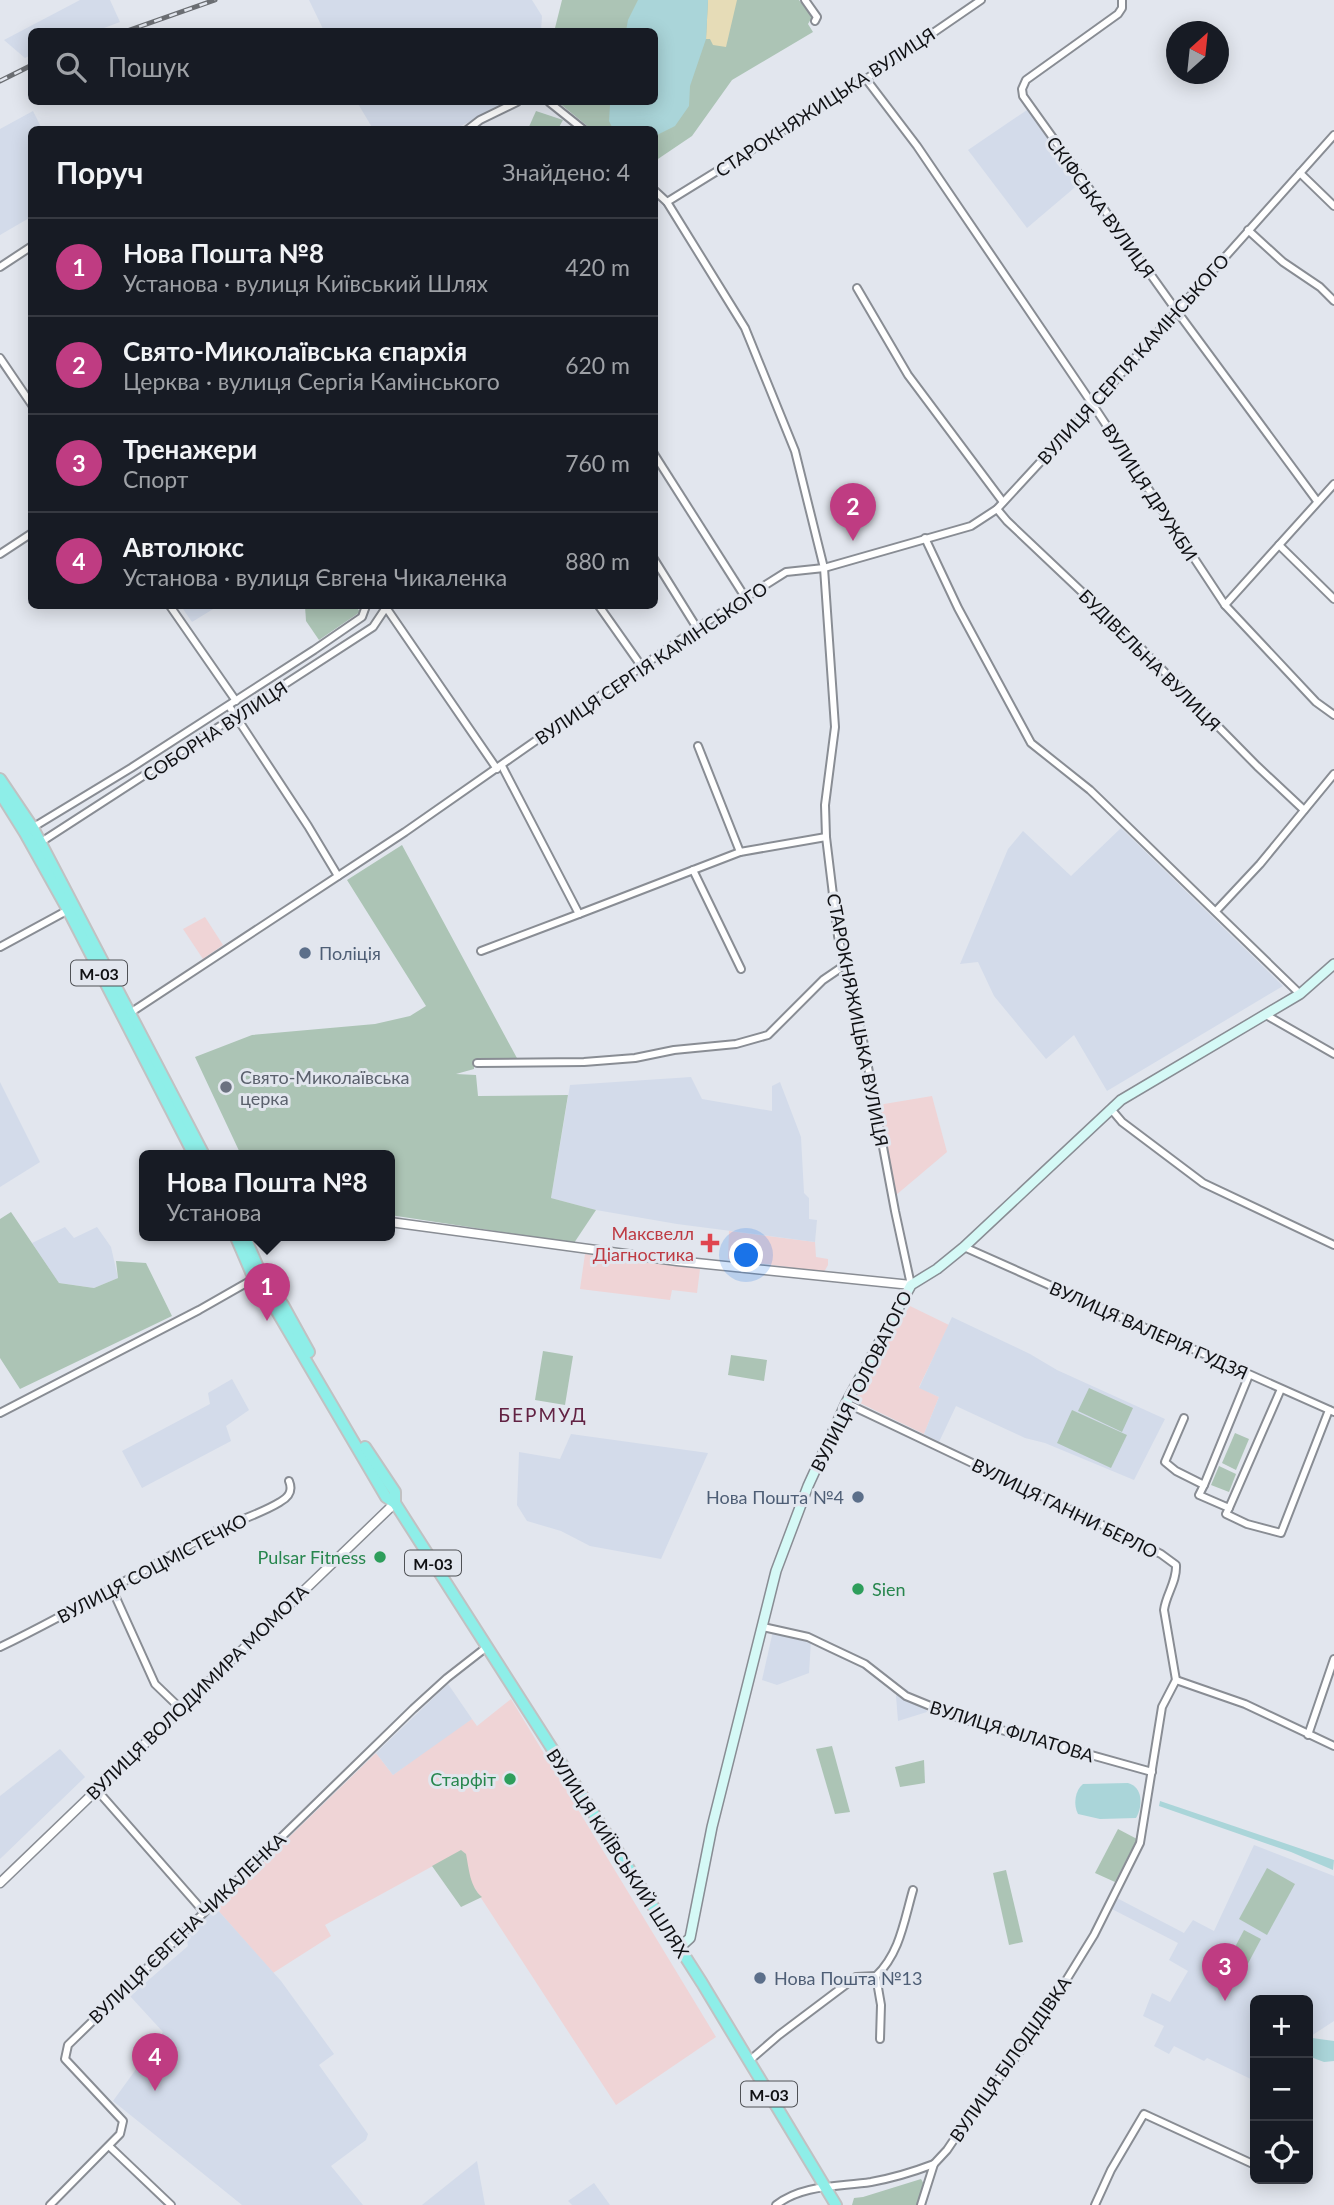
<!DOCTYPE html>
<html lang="uk">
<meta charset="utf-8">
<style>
:root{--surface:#171b24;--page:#20242c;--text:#f1f3f6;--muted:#9ea1a6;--line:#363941;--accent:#bf3c82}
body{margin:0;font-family:Lato,sans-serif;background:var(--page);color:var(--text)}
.controls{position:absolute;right:21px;bottom:21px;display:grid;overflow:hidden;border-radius:10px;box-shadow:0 4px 18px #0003}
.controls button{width:63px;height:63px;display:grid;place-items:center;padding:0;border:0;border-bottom:2px solid var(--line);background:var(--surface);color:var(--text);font:35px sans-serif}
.compass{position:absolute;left:1166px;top:21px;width:63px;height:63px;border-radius:50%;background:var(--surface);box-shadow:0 4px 18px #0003;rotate:27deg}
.you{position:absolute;left:747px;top:1256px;width:24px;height:24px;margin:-18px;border:5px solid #fff;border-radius:50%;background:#1a73e8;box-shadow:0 0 0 10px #1a73e833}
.badge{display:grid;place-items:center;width:46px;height:46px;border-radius:50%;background:var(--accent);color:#fff;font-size:23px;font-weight:700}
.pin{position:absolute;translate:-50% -58px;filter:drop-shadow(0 2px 4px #0008)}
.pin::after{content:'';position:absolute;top:37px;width:24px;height:21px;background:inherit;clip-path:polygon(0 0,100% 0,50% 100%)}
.popup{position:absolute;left:139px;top:1150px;width:256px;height:91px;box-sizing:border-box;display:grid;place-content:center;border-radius:10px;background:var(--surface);filter:drop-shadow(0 2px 5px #0005);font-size:23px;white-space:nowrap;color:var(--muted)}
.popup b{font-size:26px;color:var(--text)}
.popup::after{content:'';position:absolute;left:50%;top:100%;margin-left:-14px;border:14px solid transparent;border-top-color:var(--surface)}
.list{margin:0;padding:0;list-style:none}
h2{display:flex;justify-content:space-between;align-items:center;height:91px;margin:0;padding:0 28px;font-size:30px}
h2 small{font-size:23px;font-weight:400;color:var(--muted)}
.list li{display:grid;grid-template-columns:46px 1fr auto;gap:21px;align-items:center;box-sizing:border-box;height:98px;padding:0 28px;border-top:2px solid var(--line)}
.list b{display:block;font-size:26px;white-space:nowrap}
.list p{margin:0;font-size:23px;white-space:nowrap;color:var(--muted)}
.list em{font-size:23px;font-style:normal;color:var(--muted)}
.icon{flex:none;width:38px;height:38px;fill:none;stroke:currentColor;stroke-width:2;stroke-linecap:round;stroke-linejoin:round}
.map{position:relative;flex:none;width:1334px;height:2205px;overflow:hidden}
.search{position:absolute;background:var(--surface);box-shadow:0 4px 18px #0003;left:28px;top:28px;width:630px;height:77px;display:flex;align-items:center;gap:18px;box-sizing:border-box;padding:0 24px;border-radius:10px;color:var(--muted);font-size:26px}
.panel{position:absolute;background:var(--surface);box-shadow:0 4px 18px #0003;left:28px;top:126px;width:630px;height:483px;border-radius:10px}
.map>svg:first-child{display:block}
</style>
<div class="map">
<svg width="1334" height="2205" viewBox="0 0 1334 2205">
<rect width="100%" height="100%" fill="#e2e6ee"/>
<g fill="#efd4d6">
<polygon points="205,917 223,945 203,959 183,929"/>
<polygon points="932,1096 947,1152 896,1195 878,1105"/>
<polygon points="729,1231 815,1242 816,1257 828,1259 828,1265 824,1272 728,1259"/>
<polygon points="585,1254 700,1269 697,1293 672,1290 670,1300 580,1289"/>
<polygon points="910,1306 949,1325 919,1387 939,1397 924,1434 858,1402 857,1396 893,1331"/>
<polygon points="511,1699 716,2037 616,2105 453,1855 325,1925 331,1936 273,1973 216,1908 376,1753 393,1775 453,1731 472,1719 477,1726"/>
</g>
<g fill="#d3dbea">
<polygon points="80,0 110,0 120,22 96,31 32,32 31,55 25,58 4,40"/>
<polygon points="309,0 532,0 542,16 541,31 324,31"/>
<polygon points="357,102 511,102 452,130 373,129"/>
<polygon points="1027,110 1080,183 1027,228 968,150"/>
<polygon points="33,111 42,129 32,130 31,217 0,235 0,129"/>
<polygon points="181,606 218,606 192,622"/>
<polygon points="1121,828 1283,986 1107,1091 1074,1035 1046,1059 994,996 978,962 960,964 1008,849 1023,831 1071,876"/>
<polygon points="691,1077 702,1099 772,1111 772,1086 780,1082 801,1137 804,1193 809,1198 809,1219 817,1220 815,1242 677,1224 596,1210 551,1198 570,1085"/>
<polygon points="0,1082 40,1162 0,1187"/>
<polygon points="65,1227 74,1238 97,1227 111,1247 118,1278 94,1288 59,1283 32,1243"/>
<polygon points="952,1317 1030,1354 1057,1370 1165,1419 1134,1480 1045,1443 1025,1438 956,1406 939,1442 924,1434 939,1397 919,1388"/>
<polygon points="232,1379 249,1410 226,1426 231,1441 142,1488 122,1451 210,1404 208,1393"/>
<polygon points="571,1434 708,1453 661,1559 590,1546 561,1531 527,1521 517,1505 519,1452 560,1459"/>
<polygon points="773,1631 811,1641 809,1673 777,1685 762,1680"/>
<polygon points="448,1684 472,1719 393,1775 376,1753"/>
<polygon points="901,1687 908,1690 908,1701 922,1698 927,1712 898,1721 896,1696"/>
<polygon points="60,1749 85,1777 0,1859 0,1796"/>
<polygon points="1254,1845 1334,1876 1334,2021 1308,2038 1308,2000 1255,2000 1255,2081 1207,2058 1204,2061 1174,2046 1169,2054 1154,2046 1164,2026 1143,2016 1152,1993 1170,2002 1188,1971 1169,1960 1178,1943 1108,1907 1113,1896 1184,1933 1193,1920 1214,1931"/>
<polygon points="216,1908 281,1981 334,2054 319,2065 368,2134 366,2140 331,2166 363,2205 242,2205 113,2101 163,2032 130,1996 188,1946 186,1936"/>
<polygon points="477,2161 485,2205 422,2205"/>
<polygon points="594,2183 610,2205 572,2205 568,2201"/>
</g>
<g fill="#acc4b5">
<polygon points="562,0 799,0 812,17 808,24 813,32 732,80 692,136 655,161 654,130 591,129 558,102 654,102 654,32 554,32"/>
<polygon points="536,111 563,120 558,129 528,129"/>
<polygon points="305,606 356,606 360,612 319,640 306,621"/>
<polygon points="402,845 518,1060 474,1060 474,1069 456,1074 476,1075 478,1096 568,1095 551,1198 596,1210 574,1243 390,1215 390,1155 241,1155 195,1057 252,1035 375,1024 410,1016 426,1006 347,880"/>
<polygon points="11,1212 59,1283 94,1288 118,1278 116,1261 146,1263 172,1316 20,1389 0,1358 0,1219"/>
<polygon points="543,1351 573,1356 565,1405 535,1400"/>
<polygon points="731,1355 767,1360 764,1381 728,1375"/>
<polygon points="1089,1388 1133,1408 1122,1432 1078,1411"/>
<polygon points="1072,1410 1127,1435 1111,1468 1057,1443"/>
<polygon points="1235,1433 1249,1439 1236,1470 1222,1463"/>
<polygon points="1219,1466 1236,1474 1229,1492 1211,1485"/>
<polygon points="832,1746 850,1812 835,1814 816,1749"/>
<polygon points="924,1760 925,1783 900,1787 895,1767"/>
<polygon points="1118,1829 1137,1839 1115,1882 1095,1873"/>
<path d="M461 1850 466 1854C469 1869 470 1887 482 1897L461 1907 432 1866Z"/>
<polygon points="1267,1868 1295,1884 1267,1935 1239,1919"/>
<polygon points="1006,1870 1023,1942 1009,1945 993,1873"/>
<polygon points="1244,1930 1261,1939 1244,1971 1227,1962"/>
<polygon points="921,2179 924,2184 917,2205 852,2205 854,2198 863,2197"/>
</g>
<polygon fill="#e6dcb7" points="708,0 737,0 726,47 713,45 710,39 706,39"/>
<g fill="#aad5d9">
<polygon points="638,0 708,0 706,39 690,86 689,106 675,126 655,136 654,130 613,129 609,121 610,105 605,102 654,102 654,32 626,31 628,20"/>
<path d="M1128 1783C1143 1787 1143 1806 1136 1818L1100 1819 1078 1814C1073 1805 1075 1790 1083 1784Z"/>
<polygon points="1160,1801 1334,1860 1333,1870 1291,1852 1159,1806"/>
<polygon points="1312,2038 1334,2041 1334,2061 1324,2062 1308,2056 1308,2041"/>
</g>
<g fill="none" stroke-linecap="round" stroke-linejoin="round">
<defs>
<g id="minor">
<polyline points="805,0 817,17 815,21"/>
<polyline points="1122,0 1122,8 1118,14 1026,80 1022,89 1023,96 1176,310 1317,501"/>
<polyline points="866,79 917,146 1093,405 1225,605 1316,702 1334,715"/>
<polyline points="549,102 584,130"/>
<polyline points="467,130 480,120 517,102"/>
<polyline points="1300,173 1334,206"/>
<polyline points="654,190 667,202 745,328 795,451 824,568 835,727 825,805 826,837 838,936 862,1035 895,1211 911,1285"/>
<polyline points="667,202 866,79 981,0"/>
<polyline points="1248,230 1283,262 1320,287 1334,301"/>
<polyline points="0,267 32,246"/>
<polyline points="857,288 908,375 1003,502"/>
<polyline points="0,358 32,405"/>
<polyline points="654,454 745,597"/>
<polyline points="997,509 1007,521 1138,645 1257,766 1304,810"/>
<polyline points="925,538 958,608 1031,743 1090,790 1300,994"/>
<polyline points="1279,545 1334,599"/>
<polyline points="0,554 32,533"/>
<polyline points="654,559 697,628"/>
<polyline points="1225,605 1334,484"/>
<polyline points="170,606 236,701"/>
<polyline points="385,606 497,769"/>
<polyline points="599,606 642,667"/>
<polyline points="229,706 308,826 338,876"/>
<polyline points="698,746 740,852"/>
<polyline points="32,828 131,768 314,650 362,617 366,606"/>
<polyline points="38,844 373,627 387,606"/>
<polyline points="693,870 741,969"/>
<polyline points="1216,911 1260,864 1334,774"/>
<polyline points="579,914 740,852 826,837"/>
<polyline points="0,947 70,909"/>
<polyline points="481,951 579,914 502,766"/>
<polyline points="130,1013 405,832 697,628 786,572 824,568 971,526 997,509 1093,405 1334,135"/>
<polyline points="1266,1015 1334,1054"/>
<polyline points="477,1063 584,1062 635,1058 674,1050 736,1044 768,1035 823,980 845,965"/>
<polyline points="1111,1109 1122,1122 1203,1183 1334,1245"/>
<polyline points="964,1247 1334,1412"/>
<path d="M846 1403 1113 1530 1161 1554 1176 1565C1177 1582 1166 1594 1164 1610L1176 1680"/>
<polyline points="0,1413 199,1310 255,1278"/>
<polyline points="1184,1418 1165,1462 1176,1471 1204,1485 1249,1375"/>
<polyline points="1204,1485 1199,1495 1229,1508 1281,1389"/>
<polyline points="1229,1508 1226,1514 1247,1524 1281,1533 1329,1410"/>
<polyline points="112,1589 155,1684 181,1709"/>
<polyline points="763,1627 808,1637 831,1648 865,1664 906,1696 962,1719 1152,1772"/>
<path d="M0 1647C73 1612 141 1571 212 1533 234 1521 259 1515 280 1502 289 1497 293 1491 289 1481"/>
<polyline points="1308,1735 1334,1659"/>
<polyline points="96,1789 204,1912"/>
<path d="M880 2039 881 2005 876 1976C900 1953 904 1921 913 1890"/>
<polyline points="749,2061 779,2035 856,1977 876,1976"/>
<polyline points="109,2146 171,2205"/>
<polyline points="50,2205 120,2134 123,2121 65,2059 68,2045 413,1709 447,1678 488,1646"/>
<path d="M776 2205C803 2184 839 2187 871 2182 893 2178 913 2172 934 2164"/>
<polyline points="921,2205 934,2164 947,2150 980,2101 1013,2061 1046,2013 1094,1935 1140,1843 1162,1707 1176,1680 1245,1704 1334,1746"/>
<polyline points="1095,2205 1111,2170 1144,2114 1255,2165"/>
</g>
<g id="tertiary">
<polyline points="390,1222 677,1261 911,1285"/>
<polyline points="0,1883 395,1503"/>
</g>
<polyline id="secondary" points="679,1948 690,1938 712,1827 776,1571 808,1486 846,1403 911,1285 937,1269 964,1247 1121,1100 1300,994 1334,964"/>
<g id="trunk">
<polyline points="0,779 33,828 204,1155"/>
<polyline points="0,793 25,833 68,910 194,1155"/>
<polyline points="235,1235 254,1279 275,1308 386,1497 395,1503 702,1983 836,2205"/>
<polyline points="244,1235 261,1274 283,1305 309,1352"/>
<polyline points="365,1447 395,1492 395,1503"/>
</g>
</defs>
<use href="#minor" stroke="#898d94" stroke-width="10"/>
<use href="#tertiary" stroke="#898d94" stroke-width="11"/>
<use href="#secondary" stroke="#898d94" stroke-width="12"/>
<use href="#trunk" stroke="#c1c1c2" stroke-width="14"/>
<use href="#minor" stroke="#fff" stroke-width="6"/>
<use href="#tertiary" stroke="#fff" stroke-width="8"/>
<use href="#secondary" stroke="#d5f9f6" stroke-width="9"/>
<use href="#trunk" stroke="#8eeee8" stroke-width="10"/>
<defs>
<g id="rail">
<polyline points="124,32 215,0"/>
<polyline points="0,81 32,65"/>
</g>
</defs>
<use href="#rail" stroke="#6b6e73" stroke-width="5"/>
<use href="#rail" stroke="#e2e6ee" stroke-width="2.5" stroke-dasharray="8" stroke-linecap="butt"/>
</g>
<g fill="#5c6f8a" stroke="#e2e6ee" stroke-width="2.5">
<circle cx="305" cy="953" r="7"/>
<circle cx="858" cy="1497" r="7"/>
<circle cx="760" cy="1978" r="7"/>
</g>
<circle fill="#6b7280" stroke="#e2e6ee" stroke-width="2.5" cx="226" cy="1087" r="7"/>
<path fill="#e0444e" stroke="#e2e6ee" stroke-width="2.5" d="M706.5 1232.5h7v7h7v7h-7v7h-7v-7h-7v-7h7z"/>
<g fill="#2e9e5b" stroke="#e2e6ee" stroke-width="2.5">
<circle cx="380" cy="1557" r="7"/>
<circle cx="858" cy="1589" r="7"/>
<circle cx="510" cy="1779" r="7"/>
</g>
<g text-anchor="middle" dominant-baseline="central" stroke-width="6" stroke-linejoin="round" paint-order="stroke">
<g fill="#e2e6ee" stroke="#4f5155" stroke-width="2">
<rect x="71" y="960.5" width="56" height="25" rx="5"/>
<rect x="405" y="1550.5" width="56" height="25" rx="5"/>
<rect x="741" y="2081.5" width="56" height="25" rx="5"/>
</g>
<g font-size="16" font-weight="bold" fill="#101114">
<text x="99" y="973">М-03</text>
<text x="433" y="1563">М-03</text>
<text x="769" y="2094">М-03</text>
</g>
<g font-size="18" fill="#101114" stroke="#e2e6ee">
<text transform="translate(825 102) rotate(-33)">СТАРОКНЯЖИЦЬКА ВУЛИЦЯ</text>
<text transform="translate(1101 207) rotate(54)">СКІФСЬКА ВУЛИЦЯ</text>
<text transform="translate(1133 359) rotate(-48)">ВУЛИЦЯ СЕРГІЯ КАМІНСЬКОГО</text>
<text transform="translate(1150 492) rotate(57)">ВУЛИЦЯ ДРУЖБИ</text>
<text transform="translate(1150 660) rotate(45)">БУДІВЕЛЬНА ВУЛИЦЯ</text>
<text transform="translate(651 663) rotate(-34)">ВУЛИЦЯ СЕРГІЯ КАМІНСЬКОГО</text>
<text transform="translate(215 731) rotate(-33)">СОБОРНА ВУЛИЦЯ</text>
<text transform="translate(858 1020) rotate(79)">СТАРОКНЯЖИЦЬКА ВУЛИЦЯ</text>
<text transform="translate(1149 1330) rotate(24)">ВУЛИЦЯ ВАЛЕРІЯ ГУДЗЯ</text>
<text transform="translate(861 1381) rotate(-63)">ВУЛИЦЯ ГОЛОВАТОГО</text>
<text transform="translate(1065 1508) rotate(26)">ВУЛИЦЯ ГАННИ БЕРЛО</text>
<text transform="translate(152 1568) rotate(-28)">ВУЛИЦЯ СОЦМІСТЕЧКО</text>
<text transform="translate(197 1692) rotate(-44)">ВУЛИЦЯ ВОЛОДИМИРА МОМОТА</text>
<text transform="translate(1012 1731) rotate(17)">ВУЛИЦЯ ФІЛАТОВА</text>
<text transform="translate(618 1853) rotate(57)">ВУЛИЦЯ КИЇВСЬКИЙ ШЛЯХ</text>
<text transform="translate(187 1928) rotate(-44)">ВУЛИЦЯ ЄВГЕНА ЧИКАЛЕНКА</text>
<text transform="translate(1010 2059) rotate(-55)">ВУЛИЦЯ БІЛОДІДІВКА</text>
</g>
<g font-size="18" fill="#4e5e75" stroke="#e2e6ee" text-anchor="start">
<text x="319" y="953">Поліція</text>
<text x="844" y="1497" text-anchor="end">Нова Пошта №4</text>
<text x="774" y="1978">Нова Пошта №13</text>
</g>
<g font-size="18" fill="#5b616d" stroke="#e2e6ee" text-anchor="start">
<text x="240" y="1077">Свято-Миколаївська<tspan x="240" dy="21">церка</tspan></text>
</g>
<g font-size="18" fill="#be3a42" stroke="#e2e6ee" text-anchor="end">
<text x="694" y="1233">Максвелл<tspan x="694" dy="21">Діагностика</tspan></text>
</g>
<g font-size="18" fill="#27864d" stroke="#e2e6ee" text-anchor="end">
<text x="366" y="1557">Pulsar Fitness</text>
<text x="872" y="1589" text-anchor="start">Sien</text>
<text x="496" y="1779">Старфіт</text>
</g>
<g font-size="19" letter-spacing="2" fill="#622243" stroke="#e2e6ee">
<text x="543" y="1414">БЕРМУД</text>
</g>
</g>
</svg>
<div class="controls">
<button>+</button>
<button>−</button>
<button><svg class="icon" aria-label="locate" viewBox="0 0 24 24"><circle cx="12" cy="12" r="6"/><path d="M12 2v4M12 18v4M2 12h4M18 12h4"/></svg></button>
</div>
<svg class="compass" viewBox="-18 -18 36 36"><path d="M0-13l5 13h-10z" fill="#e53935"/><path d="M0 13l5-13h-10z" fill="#9ea1a6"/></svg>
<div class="you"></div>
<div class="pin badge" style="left:267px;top:1321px">1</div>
<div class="popup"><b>Нова Пошта №8</b>Установа</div>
<div class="pin badge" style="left:853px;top:541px">2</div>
<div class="pin badge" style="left:1225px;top:2001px">3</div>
<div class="pin badge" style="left:155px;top:2091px">4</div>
<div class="search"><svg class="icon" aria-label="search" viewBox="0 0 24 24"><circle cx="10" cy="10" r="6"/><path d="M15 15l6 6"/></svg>Пошук</div>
<section class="panel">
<h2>Поруч<small>Знайдено: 4</small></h2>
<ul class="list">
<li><span class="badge">1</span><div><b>Нова Пошта №8</b><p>Установа · вулиця Київський Шлях</p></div><em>420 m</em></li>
<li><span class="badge">2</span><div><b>Свято-Миколаївська єпархія</b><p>Церква · вулиця Сергія Камінського</p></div><em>620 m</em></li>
<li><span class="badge">3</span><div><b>Тренажери</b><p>Спорт</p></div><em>760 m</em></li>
<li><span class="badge">4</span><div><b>Автолюкс</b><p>Установа · вулиця Євгена Чикаленка</p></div><em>880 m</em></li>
</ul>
</section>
</div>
